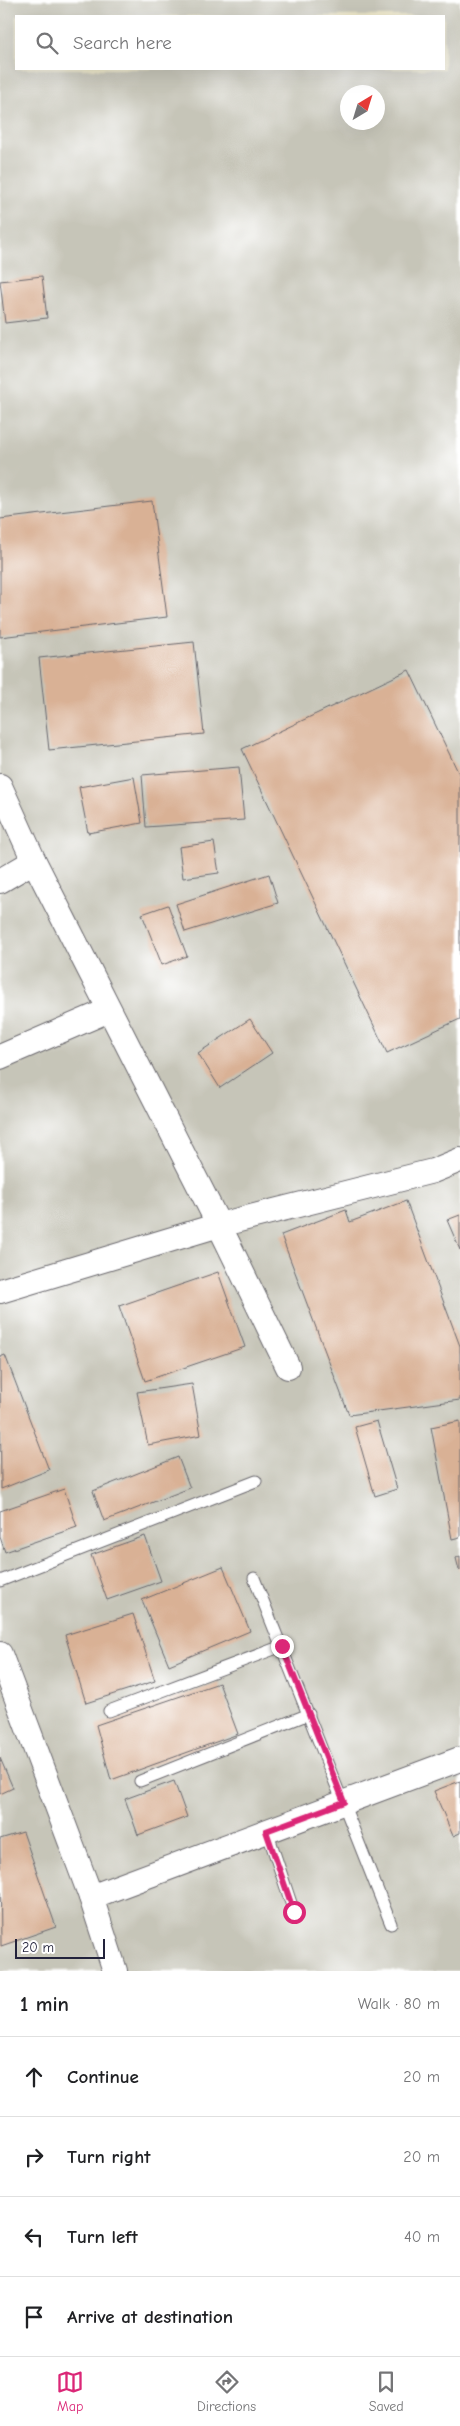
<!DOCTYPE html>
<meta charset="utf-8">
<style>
:root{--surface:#fff;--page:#f2f2f2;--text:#202124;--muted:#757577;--line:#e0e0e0;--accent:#db2777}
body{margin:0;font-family:"Comic Neue",sans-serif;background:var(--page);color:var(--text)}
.compass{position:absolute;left:340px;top:85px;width:45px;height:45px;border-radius:50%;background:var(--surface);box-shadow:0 5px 20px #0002;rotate:38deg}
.scale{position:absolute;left:15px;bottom:12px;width:90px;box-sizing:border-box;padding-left:5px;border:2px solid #22223b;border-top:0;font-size:14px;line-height:18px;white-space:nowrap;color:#22223b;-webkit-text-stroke:4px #fff;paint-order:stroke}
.stop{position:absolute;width:15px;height:15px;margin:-11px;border:4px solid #db2777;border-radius:50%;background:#fff}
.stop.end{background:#db2777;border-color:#fff;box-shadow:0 1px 5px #0008}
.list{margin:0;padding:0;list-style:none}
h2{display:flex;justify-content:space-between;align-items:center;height:65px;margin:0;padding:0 20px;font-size:21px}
h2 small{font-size:16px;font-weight:400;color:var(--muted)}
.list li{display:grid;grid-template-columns:32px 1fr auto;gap:15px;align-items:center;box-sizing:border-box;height:80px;padding:0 20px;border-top:1px solid var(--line)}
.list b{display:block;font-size:19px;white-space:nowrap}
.list em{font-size:16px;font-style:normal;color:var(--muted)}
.icon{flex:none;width:28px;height:28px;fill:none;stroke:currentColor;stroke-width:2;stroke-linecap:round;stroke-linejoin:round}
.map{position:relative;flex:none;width:460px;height:1971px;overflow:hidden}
.search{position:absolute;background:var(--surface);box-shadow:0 5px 20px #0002;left:15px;right:15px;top:15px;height:55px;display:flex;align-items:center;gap:12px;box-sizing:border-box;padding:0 18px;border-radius:0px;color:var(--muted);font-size:19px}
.sheet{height:385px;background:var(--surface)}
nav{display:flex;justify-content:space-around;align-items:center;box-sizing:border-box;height:70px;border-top:1px solid var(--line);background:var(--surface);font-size:14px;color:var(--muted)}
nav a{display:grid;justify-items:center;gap:2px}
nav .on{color:var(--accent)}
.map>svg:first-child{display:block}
</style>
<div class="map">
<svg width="460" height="1971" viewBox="0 0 460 1971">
<rect width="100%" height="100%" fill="#fff"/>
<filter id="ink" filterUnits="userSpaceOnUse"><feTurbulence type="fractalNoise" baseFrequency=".02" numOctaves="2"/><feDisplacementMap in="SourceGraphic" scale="10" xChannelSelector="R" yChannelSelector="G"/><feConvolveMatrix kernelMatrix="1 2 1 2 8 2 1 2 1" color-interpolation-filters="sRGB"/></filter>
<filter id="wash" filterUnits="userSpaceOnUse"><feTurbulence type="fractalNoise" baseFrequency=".0096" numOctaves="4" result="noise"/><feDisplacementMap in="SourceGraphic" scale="20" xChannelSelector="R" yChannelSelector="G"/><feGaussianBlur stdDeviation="1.12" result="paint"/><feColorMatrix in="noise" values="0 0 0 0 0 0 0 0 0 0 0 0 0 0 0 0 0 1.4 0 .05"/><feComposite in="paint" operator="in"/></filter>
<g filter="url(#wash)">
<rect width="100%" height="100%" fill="#ece6c8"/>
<path fill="#c6c5b8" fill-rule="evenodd" d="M0 0H460V1971H0ZM16 16H444V69H16ZM348 92H378V122H348Z"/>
<g id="blocks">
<g fill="#d9b195">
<polygon points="42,276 47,318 5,323 0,281"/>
<polygon points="152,501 167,617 0,637 0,519"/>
<polygon points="194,642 204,734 49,750 39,658"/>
<polygon points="409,670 460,776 460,1019 387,1053 242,749"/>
<polygon points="239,767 244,820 146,827 142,775"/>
<polygon points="134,777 142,823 88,833 79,787"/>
<polygon points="214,842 219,873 183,878 179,847"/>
<polygon points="269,874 278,903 185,932 176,904"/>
<polygon points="168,905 187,956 162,965 142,914"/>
<polygon points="250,1019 272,1053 220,1088 198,1053"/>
<polygon points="406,1201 460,1346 460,1400 349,1415 281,1235 346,1210 350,1222"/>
<polygon points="460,1215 460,1250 447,1220"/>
<polygon points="218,1272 245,1347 145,1381 119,1306"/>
<polygon points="5,1355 49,1470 1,1489 0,1357"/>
<polygon points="192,1384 201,1435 148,1445 137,1392"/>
<polygon points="377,1421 397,1489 375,1496 355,1427"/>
<polygon points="460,1421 460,1537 452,1539 431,1427"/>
<polygon points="178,1457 190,1488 104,1521 93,1491"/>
<polygon points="64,1489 77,1527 5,1552 0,1537 0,1511"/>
<polygon points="145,1536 161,1581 107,1600 91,1555"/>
<polygon points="460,1556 460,1570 459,1570 456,1558"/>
<polygon points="223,1567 250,1631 169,1665 142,1600"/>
<polygon points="133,1614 155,1681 86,1703 65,1635"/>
<polygon points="219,1683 238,1734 111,1780 96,1725"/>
<polygon points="0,1758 13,1788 0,1794"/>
<polygon points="174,1781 187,1817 138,1835 125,1799"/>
<polygon points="460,1781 460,1833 453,1836 434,1791"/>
<polygon points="23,1832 56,1927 1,1946 0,1839"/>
</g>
</g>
</g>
<g filter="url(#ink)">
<use href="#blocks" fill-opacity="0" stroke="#69676c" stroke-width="1"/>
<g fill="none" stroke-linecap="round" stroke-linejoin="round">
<defs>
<g id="lane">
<polyline points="254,1578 391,1924"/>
<polyline points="0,1581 256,1481"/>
<polyline points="109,1711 282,1646"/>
<polyline points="140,1781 309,1714"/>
<polyline points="267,1831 294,1912"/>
</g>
<g id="street">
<polyline points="0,786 34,861 219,1225 288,1367"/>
<polyline points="0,881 34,861"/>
<polyline points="0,1057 109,1010"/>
<polyline points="0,1291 219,1225 433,1171 460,1160"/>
<polyline points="0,1654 91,1897 115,1971"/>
<polyline points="91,1897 460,1759"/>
</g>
</defs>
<use href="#lane" stroke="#69676c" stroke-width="13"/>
<use href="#street" stroke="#69676c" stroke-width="26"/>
<use href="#lane" stroke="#fff" stroke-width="11"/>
<use href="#street" stroke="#fff" stroke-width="24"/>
</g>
</g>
<g fill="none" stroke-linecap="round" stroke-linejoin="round" filter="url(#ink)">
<polyline stroke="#db2777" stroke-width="6" points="282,1646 344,1802 266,1831 294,1912"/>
</g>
</svg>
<svg class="compass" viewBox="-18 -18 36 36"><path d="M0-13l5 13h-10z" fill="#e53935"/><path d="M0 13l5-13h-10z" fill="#757577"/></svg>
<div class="scale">20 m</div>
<div class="stop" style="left:294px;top:1912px"></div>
<div class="stop end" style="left:282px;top:1646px"></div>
<div class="search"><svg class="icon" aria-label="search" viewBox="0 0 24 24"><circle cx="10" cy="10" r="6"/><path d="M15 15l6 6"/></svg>Search here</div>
</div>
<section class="sheet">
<h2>1 min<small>Walk · 80 m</small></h2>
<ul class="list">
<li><svg class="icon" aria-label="ahead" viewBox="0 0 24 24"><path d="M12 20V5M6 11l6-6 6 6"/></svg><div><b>Continue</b></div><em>20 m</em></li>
<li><svg class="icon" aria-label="right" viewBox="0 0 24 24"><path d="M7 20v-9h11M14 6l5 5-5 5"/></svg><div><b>Turn right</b></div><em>20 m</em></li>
<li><svg class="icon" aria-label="left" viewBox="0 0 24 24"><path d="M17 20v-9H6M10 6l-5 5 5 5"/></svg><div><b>Turn left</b></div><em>40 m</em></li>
<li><svg class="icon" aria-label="arrive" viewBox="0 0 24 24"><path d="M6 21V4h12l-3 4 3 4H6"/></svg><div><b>Arrive at destination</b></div></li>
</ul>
</section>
<nav>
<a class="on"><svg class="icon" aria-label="map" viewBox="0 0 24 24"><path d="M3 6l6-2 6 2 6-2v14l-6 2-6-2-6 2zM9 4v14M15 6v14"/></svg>Map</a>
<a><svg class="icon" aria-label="directions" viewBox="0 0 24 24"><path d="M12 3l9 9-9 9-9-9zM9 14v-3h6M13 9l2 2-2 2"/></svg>Directions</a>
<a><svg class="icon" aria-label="saved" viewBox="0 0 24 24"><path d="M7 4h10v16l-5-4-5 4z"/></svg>Saved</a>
</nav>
